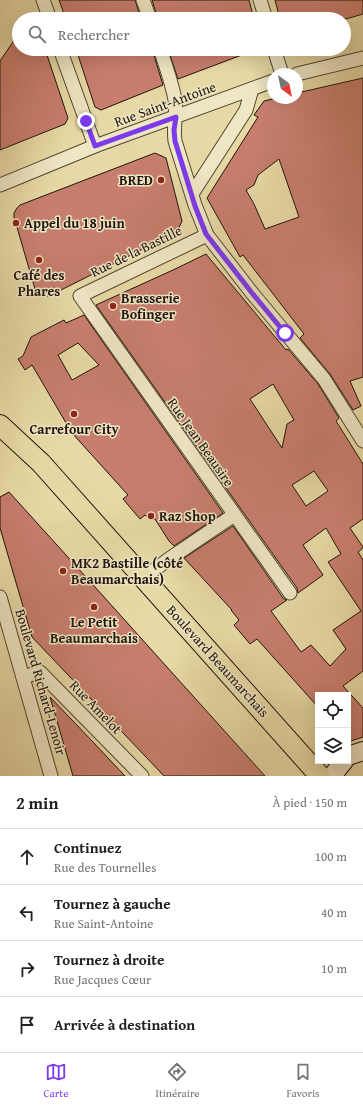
<!DOCTYPE html>
<html lang="fr">
<meta charset="utf-8">
<style>
:root{--surface:#fff;--page:#f2f2f2;--text:#202124;--muted:#757577;--line:#e0e0e0;--accent:#7c3aed}
body{margin:0;font-family:"Gentium Book Plus",serif;background:var(--page);color:var(--text)}
.controls{position:absolute;right:12px;bottom:12px;display:grid;overflow:hidden;border-radius:0px;box-shadow:0 4px 16px #0002}
.controls button{width:36px;height:36px;display:grid;place-items:center;padding:0;border:0;border-bottom:1px solid var(--line);background:var(--surface);color:var(--text);font:20px sans-serif}
.compass{position:absolute;left:267px;top:68px;width:36px;height:36px;border-radius:50%;background:var(--surface);box-shadow:0 4px 16px #0002;rotate:147deg}
.stop{position:absolute;width:12px;height:12px;margin:-9px;border:3px solid #7c3aed;border-radius:50%;background:#fff}
.stop.end{background:#7c3aed;border-color:#fff;box-shadow:0 1px 4px #0008}
.list{margin:0;padding:0;list-style:none}
h2{display:flex;justify-content:space-between;align-items:center;height:52px;margin:0;padding:0 16px;font-size:17px}
h2 small{font-size:13px;font-weight:400;color:var(--muted)}
.list li{display:grid;grid-template-columns:26px 1fr auto;gap:12px;align-items:center;box-sizing:border-box;height:56px;padding:0 16px;border-top:1px solid var(--line)}
.list b{display:block;font-size:15px;white-space:nowrap}
.list p{margin:0;font-size:13px;white-space:nowrap;color:var(--muted)}
.list em{font-size:13px;font-style:normal;color:var(--muted)}
.icon{flex:none;width:22px;height:22px;fill:none;stroke:currentColor;stroke-width:2;stroke-linecap:round;stroke-linejoin:round}
.map{position:relative;flex:none;width:363px;height:776px;overflow:hidden}
.search{position:absolute;background:var(--surface);box-shadow:0 4px 16px #0002;left:12px;right:12px;top:12px;height:44px;display:flex;align-items:center;gap:10px;box-sizing:border-box;padding:0 14px;border-radius:22px;color:var(--muted);font-size:15px}
.sheet{height:276px;background:var(--surface)}
nav{display:flex;justify-content:space-around;align-items:center;box-sizing:border-box;height:56px;border-top:1px solid var(--line);background:var(--surface);font-size:11px;color:var(--muted)}
nav a{display:grid;justify-items:center;gap:2px}
nav .on{color:var(--accent)}
.map>svg:first-child{display:block}
</style>
<div class="map">
<svg width="363" height="776" viewBox="0 0 363 776">
<rect width="100%" height="100%" fill="#e7d9a5"/>
<filter id="stains"><feTurbulence type="fractalNoise" baseFrequency=".005" numOctaves="4"/><feColorMatrix values="0 0 0 0 .2 0 0 0 0 .09 0 0 0 0 .02 0 0 0 .5 -.17"/></filter>
<radialGradient id="worn" r=".72"><stop offset=".6" stop-color="#630" stop-opacity="0"/><stop offset="1" stop-color="#630" stop-opacity=".3"/></radialGradient>
<g fill="#c87e6e" stroke="#1f140c" fill-rule="evenodd">
<polygon points="59,0 135,0 141,19 66,19"/>
<polygon points="152,0 249,0 254,19 158,19"/>
<polygon points="275,0 363,0 363,14 346,19 280,19"/>
<polygon points="19,33 19,49 45,49 68,118 65,124 0,150 0,61"/>
<polygon points="76,49 152,49 163,85 101,110 95,107"/>
<polygon points="168,49 255,49 255,50 178,79"/>
<path d="M363 78V377L350 381 361 406 353 410 330 374 300 338 304 334 243 255 240 257 207 198 258 117 254 115 264 101 277 98H297V93ZM279 159 299 217 265 229 254 204 246 190 254 185 258 175Z"/>
<polygon points="155,153 166,158 182,221 177,232 49,296 47,296 40,295 35,289 14,217 14,213 17,208 20,205"/>
<path d="M206 254 286 350 288 349 318 384 339 418 336 421 363 464V519L350 528 363 547V548L358 552 363 560V671L343 686 363 708V737L348 742V695H318V707L257 639 250 644 234 625 239 620 231 610H232L184 558 233 526 283 598 287 600 271 611 301 652 311 645 330 666 346 649 333 630 361 611 328 562 341 554 326 528 303 545 323 575 298 593 297 588 96 305 173 270ZM273 384 294 420 287 424 282 448 250 399ZM314 471 328 491 306 506 292 485Z"/>
<path d="M84 315 223 513 174 546 169 541 155 519 150 520 145 515 140 519 123 499 128 495 72 433 32 365 25 370 18 359 23 356 31 337 64 320 66 323ZM78 343 99 365 72 380 58 355Z"/>
<polygon points="9,492 95,587 265,776 164,776 32,637 0,528 0,497"/>
<polygon points="50,697 93,742 125,776 73,776"/>
</g>
<g fill="none" stroke-linecap="round" stroke-linejoin="round">
<defs>
<g id="street">
<polyline points="43,0 50,19"/>
<polyline points="143,0 150,19"/>
<polyline points="260,0 266,19"/>
<polyline points="60,49 95,146"/>
<path d="M160 49C166 66 172 83 175 100 177 114 173 126 175 141L195 205 207 235 252 293 324 379 363 441"/>
<polyline points="274,49 282,74"/>
<polyline points="297,74 363,58"/>
<polyline points="0,185 95,146 273,81"/>
<polyline points="192,194 246,110 252,89"/>
<polyline points="207,235 80,296 290,593"/>
<polyline points="143,578 169,559 234,515"/>
<polyline points="0,597 51,776"/>
<polyline points="23,677 40,672 142,776"/>
</g>
<g id="secondary">
<polyline points="348,756 363,751"/>
<polyline points="332,776 344,761"/>
</g>
<polyline id="primary" points="0,425 41,463 320,776"/>
</defs>
<use href="#street" stroke="#514532" stroke-width="15"/>
<use href="#secondary" stroke="#1f140c" stroke-width="20"/>
<use href="#primary" stroke="#1f140c" stroke-width="22"/>
<use href="#street" stroke="#efe6c4" stroke-width="13"/>
<use href="#secondary" stroke="#efe6c4" stroke-width="18"/>
<use href="#primary" stroke="#e7d9a5" stroke-width="20"/>
</g>
<g fill="none" stroke-linecap="round" stroke-linejoin="round">
<polyline stroke="#7c3aed" stroke-width="5" points="86,121 95,146 176,117 174,130 175,141 195,206 206,234 252,293 285,333"/>
</g>
<g fill="#8f2418" stroke="#efe6c4" stroke-width="1.5">
<circle cx="161" cy="180" r="4"/>
<circle cx="16" cy="223" r="4"/>
<circle cx="39" cy="260" r="4"/>
<circle cx="113" cy="306" r="4"/>
<circle cx="74" cy="414" r="4"/>
<circle cx="151" cy="516" r="4"/>
<circle cx="63" cy="571" r="4"/>
<circle cx="94" cy="607" r="4"/>
</g>
<g text-anchor="middle" dominant-baseline="central" stroke-width="3" stroke-linejoin="round" paint-order="stroke">
<g font-size="14" fill="#1f140c" stroke="#efe6c4">
<text transform="translate(165 104) rotate(-20)">Rue Saint-Antoine</text>
<text transform="translate(136 251) rotate(-26)">Rue de la Bastille</text>
<text transform="translate(201 442) rotate(55)">Rue Jean Beausire</text>
<text transform="translate(218 661) rotate(48)">Boulevard Beaumarchais</text>
<text transform="translate(41 682) rotate(74)">Boulevard Richard-Lenoir</text>
<text transform="translate(96 707) rotate(46)">Rue Amelot</text>
</g>
<g font-size="14" font-weight="bold" fill="#1f140c" stroke="#efe6c4" text-anchor="start">
<text x="153" y="180" text-anchor="end">BRED</text>
<text x="24" y="223">Appel du 18 juin</text>
<text x="39" y="275" text-anchor="middle">Café des<tspan x="39" dy="16">Phares</tspan></text>
<text x="121" y="298">Brasserie<tspan x="121" dy="16">Bofinger</tspan></text>
<text x="74" y="429" text-anchor="middle">Carrefour City</text>
<text x="159" y="516">Raz Shop</text>
<text x="71" y="563">MK2 Bastille (côté<tspan x="71" dy="16">Beaumarchais)</tspan></text>
<text x="94" y="622" text-anchor="middle">Le Petit<tspan x="94" dy="16">Beaumarchais</tspan></text>
</g>
</g>
<rect width="100%" height="100%" filter="url(#stains)"/>
<rect width="100%" height="100%" fill="url(#worn)"/>
</svg>
<div class="controls">
<button><svg class="icon" aria-label="locate" viewBox="0 0 24 24"><circle cx="12" cy="12" r="6"/><path d="M12 2v4M12 18v4M2 12h4M18 12h4"/></svg></button>
<button><svg class="icon" aria-label="layers" viewBox="0 0 24 24"><path d="M12 4l9 5-9 5-9-5zM3 14l9 5 9-5"/></svg></button>
</div>
<svg class="compass" viewBox="-18 -18 36 36"><path d="M0-13l5 13h-10z" fill="#e53935"/><path d="M0 13l5-13h-10z" fill="#757577"/></svg>
<div class="stop" style="left:285px;top:333px"></div>
<div class="stop end" style="left:86px;top:121px"></div>
<div class="search"><svg class="icon" aria-label="search" viewBox="0 0 24 24"><circle cx="10" cy="10" r="6"/><path d="M15 15l6 6"/></svg>Rechercher</div>
</div>
<section class="sheet">
<h2>2 min<small>À pied · 150 m</small></h2>
<ul class="list">
<li><svg class="icon" aria-label="ahead" viewBox="0 0 24 24"><path d="M12 20V5M6 11l6-6 6 6"/></svg><div><b>Continuez</b><p>Rue des Tournelles</p></div><em>100 m</em></li>
<li><svg class="icon" aria-label="left" viewBox="0 0 24 24"><path d="M17 20v-9H6M10 6l-5 5 5 5"/></svg><div><b>Tournez à gauche</b><p>Rue Saint-Antoine</p></div><em>40 m</em></li>
<li><svg class="icon" aria-label="right" viewBox="0 0 24 24"><path d="M7 20v-9h11M14 6l5 5-5 5"/></svg><div><b>Tournez à droite</b><p>Rue Jacques Cœur</p></div><em>10 m</em></li>
<li><svg class="icon" aria-label="arrive" viewBox="0 0 24 24"><path d="M6 21V4h12l-3 4 3 4H6"/></svg><div><b>Arrivée à destination</b></div></li>
</ul>
</section>
<nav>
<a class="on"><svg class="icon" aria-label="map" viewBox="0 0 24 24"><path d="M3 6l6-2 6 2 6-2v14l-6 2-6-2-6 2zM9 4v14M15 6v14"/></svg>Carte</a>
<a><svg class="icon" aria-label="directions" viewBox="0 0 24 24"><path d="M12 3l9 9-9 9-9-9zM9 14v-3h6M13 9l2 2-2 2"/></svg>Itinéraire</a>
<a><svg class="icon" aria-label="saved" viewBox="0 0 24 24"><path d="M7 4h10v16l-5-4-5 4z"/></svg>Favoris</a>
</nav>
